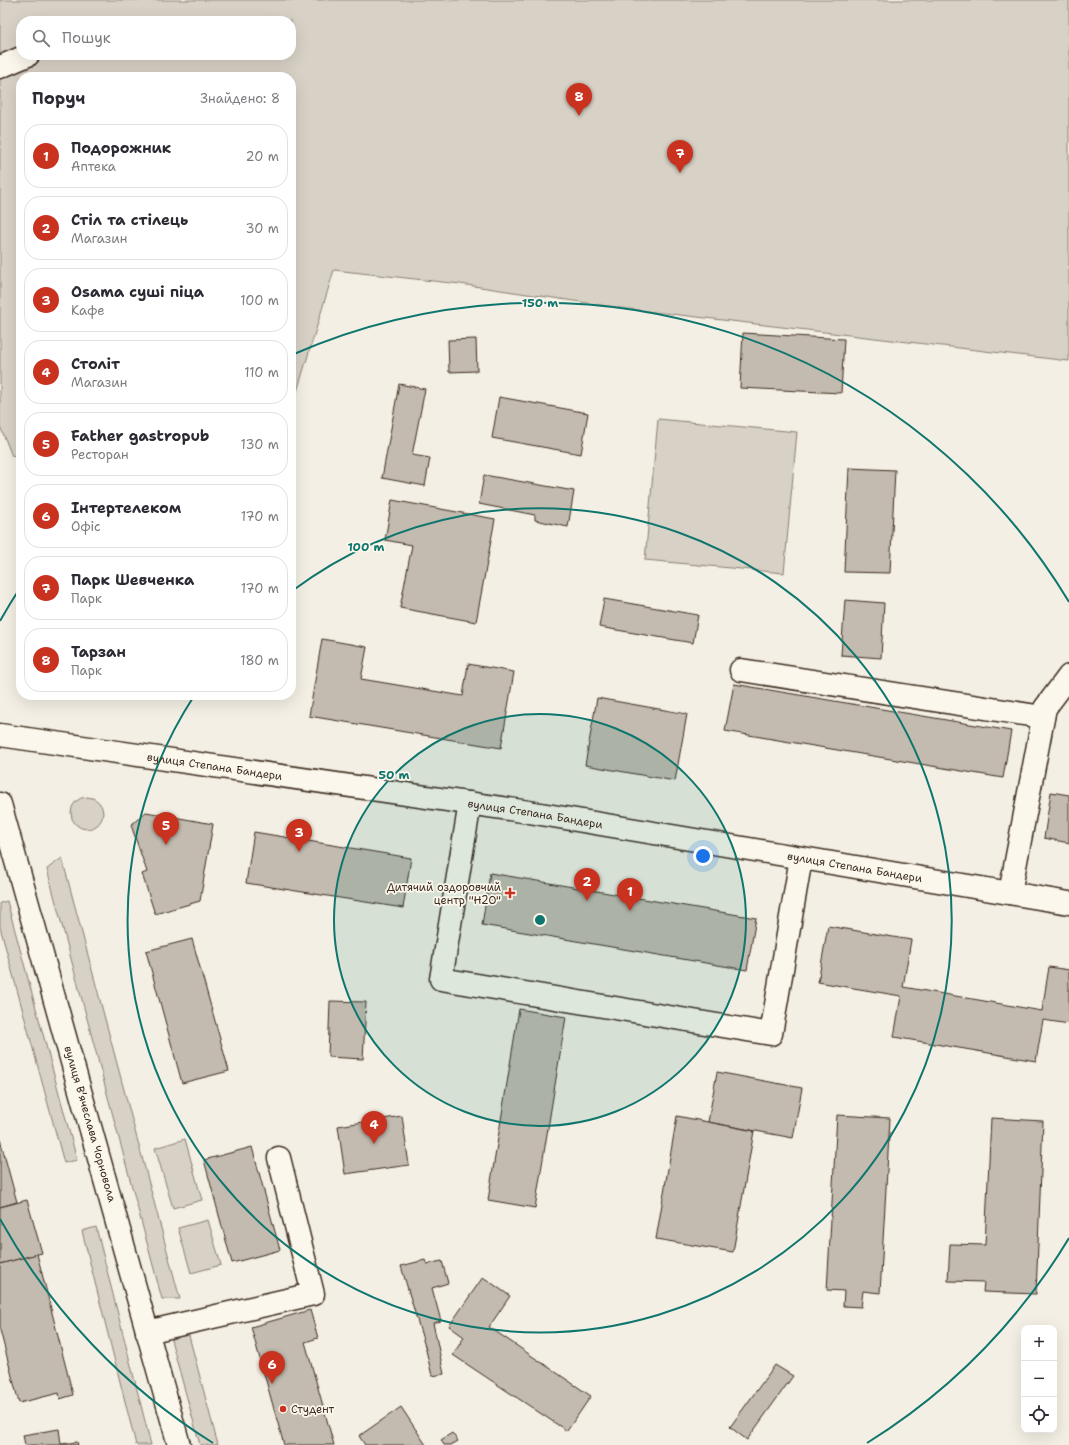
<!DOCTYPE html>
<html lang="uk">
<meta charset="utf-8">
<style>
:root{--surface:#fff;--page:#f7f7f7;--text:#2b2b33;--muted:#7c7c81;--line:#e1e1e2;--accent:#c8321e}
body{margin:0;font-family:"Shantell Sans",sans-serif;background:var(--page);color:var(--text)}
.controls{position:absolute;right:12px;bottom:12px;display:grid;overflow:hidden;border-radius:8px;box-shadow:0 4px 16px #0002}
.controls button{width:36px;height:36px;display:grid;place-items:center;padding:0;border:0;border-bottom:1px solid var(--line);background:var(--surface);color:var(--text);font:20px sans-serif}
.you{position:absolute;left:703px;top:856px;width:14px;height:14px;margin:-10px;border:3px solid #fff;border-radius:50%;background:#1a73e8;box-shadow:0 0 0 6px #1a73e833}
.badge{display:grid;place-items:center;width:26px;height:26px;border-radius:50%;background:var(--accent);color:#fff;font-size:13px;font-weight:700}
.pin{position:absolute;translate:-50% -33px;filter:drop-shadow(0 1px 2px #0008)}
.pin::after{content:'';position:absolute;top:21px;width:14px;height:12px;background:inherit;clip-path:polygon(0 0,100% 0,50% 100%)}
.list{margin:0;padding:0;list-style:none}
h2{display:flex;justify-content:space-between;align-items:center;height:52px;margin:0;padding:0 16px;font-size:17px}
h2 small{font-size:13px;font-weight:400;color:var(--muted)}
.list li{display:grid;grid-template-columns:26px 1fr auto;gap:12px;align-items:center;box-sizing:border-box;height:64px;margin:0 8px 8px;padding:0 8px;border:1px solid var(--line);border-radius:16px}
.list b{display:block;font-size:15px;white-space:nowrap}
.list p{margin:0;font-size:13px;white-space:nowrap;color:var(--muted)}
.list em{font-size:13px;font-style:normal;color:var(--muted)}
.icon{flex:none;width:22px;height:22px;fill:none;stroke:currentColor;stroke-width:2;stroke-linecap:round;stroke-linejoin:round}
.map{position:relative;flex:none;width:1069px;height:1445px;overflow:hidden}
.search{position:absolute;background:var(--surface);box-shadow:0 4px 16px #0002;left:16px;top:16px;width:280px;height:44px;display:flex;align-items:center;gap:10px;box-sizing:border-box;padding:0 14px;border-radius:16px;color:var(--muted);font-size:15px}
.panel{position:absolute;background:var(--surface);box-shadow:0 4px 16px #0002;left:16px;top:72px;width:280px;height:628px;border-radius:16px}
.map>svg:first-child{display:block}
</style>
<div class="map">
<svg width="1069" height="1445" viewBox="0 0 1069 1445">
<rect width="100%" height="100%" fill="#f3efe4"/>
<filter id="ink" filterUnits="userSpaceOnUse"><feTurbulence type="fractalNoise" baseFrequency=".025" numOctaves="2"/><feDisplacementMap in="SourceGraphic" scale="8" xChannelSelector="R" yChannelSelector="G"/><feConvolveMatrix kernelMatrix="1 2 1 2 8 2 1 2 1" color-interpolation-filters="sRGB"/></filter>
<g filter="url(#ink)">
<g fill="#d8d1c6" stroke="#8a7e72" fill-rule="evenodd">
<path d="M0 0H1069V361L621 308 460 284 334 270 291 411V77H21V454L12 456 0 426ZM21 21H291V55H21Z"/>
<polygon points="658,419 797,432 784,573 645,560"/>
<circle cx="87" cy="813" r="16"/>
<polygon points="62,858 180,1299 162,1299 47,869"/>
<polygon points="7,901 77,1160 64,1163 0,927 0,903"/>
<polygon points="185,1139 202,1200 173,1208 155,1148"/>
<polygon points="208,1220 221,1265 191,1273 178,1228"/>
<polygon points="96,1227 151,1445 136,1445 82,1231"/>
<polygon points="188,1332 218,1445 200,1445 171,1340 177,1334"/>
</g>
<g fill="#c3bbb0" stroke="#3b2a1e">
<polygon points="743,333 844,339 841,393 740,388"/>
<polygon points="476,339 477,371 449,372 448,340"/>
<polygon points="399,384 425,389 412,455 430,458 425,486 382,478"/>
<polygon points="499,397 588,413 581,454 492,438"/>
<polygon points="849,468 895,470 890,573 844,572"/>
<polygon points="484,475 574,491 568,527 535,520 535,515 479,504"/>
<polygon points="392,500 495,519 476,622 400,608 412,545 385,540"/>
<polygon points="604,599 698,615 693,643 599,627"/>
<polygon points="845,600 884,603 881,658 841,655"/>
<polygon points="322,639 367,647 361,679 463,696 468,664 514,672 501,748 309,716"/>
<polygon points="734,684 1011,731 1003,778 725,731"/>
<polygon points="597,698 687,714 675,781 585,765"/>
<polygon points="1051,792 1069,795 1069,843 1044,838"/>
<polygon points="146,812 213,824 200,901 155,914 142,874 147,872 131,825"/>
<polygon points="254,832 411,858 403,908 246,883"/>
<polygon points="490,873 756,918 747,970 482,925"/>
<polygon points="828,926 911,940 903,987 1042,1011 1049,967 1069,970 1069,1024 1043,1020 1036,1061 894,1037 901,996 818,982"/>
<polygon points="192,939 229,1071 182,1083 146,951"/>
<polygon points="330,1001 366,1002 363,1059 328,1057"/>
<polygon points="519,1009 566,1017 535,1208 488,1200"/>
<polygon points="717,1072 802,1088 793,1138 708,1122"/>
<polygon points="837,1115 890,1118 880,1293 863,1291 861,1307 843,1306 844,1291 827,1290"/>
<polygon points="402,1116 409,1165 345,1174 338,1126"/>
<polygon points="677,1116 754,1131 733,1252 656,1239"/>
<polygon points="991,1118 1043,1121 1036,1294 983,1292 984,1282 948,1281 950,1244 985,1245"/>
<polygon points="0,1139 17,1202 0,1207"/>
<polygon points="252,1147 280,1250 232,1263 204,1160"/>
<polygon points="27,1200 42,1253 0,1264 0,1207"/>
<polygon points="37,1254 73,1395 60,1399 59,1393 19,1403 0,1330 0,1264"/>
<polygon points="425,1260 427,1264 442,1261 448,1283 432,1288 441,1321 433,1323 444,1374 432,1376 426,1350 401,1266"/>
<polygon points="483,1277 510,1296 489,1327 591,1396 567,1431 453,1355 464,1337 449,1326"/>
<polygon points="310,1310 318,1338 305,1342 334,1445 284,1445 251,1327"/>
<polygon points="775,1365 793,1376 747,1440 730,1427"/>
<polygon points="401,1407 426,1445 365,1445 359,1436"/>
<polygon points="59,1429 61,1444 77,1442 78,1445 25,1445 23,1435"/>
<polygon points="452,1433 458,1441 451,1445 444,1445 441,1440"/>
</g>
<g fill="none" stroke-linecap="round" stroke-linejoin="round">
<defs>
<g id="minor">
<polyline points="0,67 28,55"/>
<polyline points="741,670 1043,717"/>
<polyline points="470,803 441,979 771,1034 801,858"/>
<polyline points="1010,893 1045,708 1069,676"/>
<polyline points="147,1332 313,1294 279,1158"/>
</g>
<g id="major">
<path id="s1" d="M0 735 529 812 1069 903"/>
<polyline points="0,804 179,1445"/>
</g>
</defs>
<use href="#minor" stroke="#3b2a1e" stroke-width="25"/>
<use href="#major" stroke="#3b2a1e" stroke-width="25"/>
<use href="#minor" stroke="#fbf7ec" stroke-width="22"/>
<use href="#major" stroke="#fbf7ec" stroke-width="22"/>
</g>
</g>
<circle cx="540" cy="920" r="206" fill="#0f766e" fill-opacity=".12"/>
<g fill="none" stroke="#0f766e" stroke-width="2">
<circle cx="540" cy="920" r="206"/>
<path d="M292 591A412 412 0 1 1 194 696"/>
<path d="M1069 1238A617 617 0 0 1 867 1443M213 1443A617 617 0 0 1 0 1219M0 621A617 617 0 0 1 20 588M294 354A617 617 0 0 1 1069 602"/>
</g>
<g fill="#c8321e" stroke="#fbf7ec" stroke-width="1.5">
<path d="M508 887h4v4h4v4h-4v4h-4v-4h-4v-4h4z"/>
<circle cx="283" cy="1409" r="4"/>
</g>
<g text-anchor="middle" dominant-baseline="central" stroke-width="3.5" stroke-linejoin="round" paint-order="stroke">
<g font-size="11" fill="#3b2a1e" stroke="#fbf7ec">
<text stroke="none"><textPath href="#s1" startOffset="217">вулиця Степана Бандери</textPath></text>
<text stroke="none"><textPath href="#s1" startOffset="541">вулиця Степана Бандери</textPath></text>
<text stroke="none"><textPath href="#s1" startOffset="865">вулиця Степана Бандери</textPath></text>
<text transform="translate(90 1124) rotate(74)">вулиця Вʼячеслава Чорновола</text>
</g>
<g font-size="11" fill="#3b2a1e" stroke="#fbf7ec" text-anchor="end">
<text x="501" y="887">Дитячий оздоровчий<tspan x="501" dy="13">центр "H2O"</tspan></text>
<text x="291" y="1409" text-anchor="start">Студент</text>
</g>
</g>
<circle cx="540" cy="920" r="6" fill="#0f766e" stroke="#fbf7ec" stroke-width="2"/>
<g font-size="12" text-anchor="middle" font-weight="bold" fill="#0f766e" stroke="#fbf7ec" stroke-width="3.5" stroke-linejoin="round" paint-order="stroke">
<text x="540" y="307">150 m</text>
<text x="366" y="551">100 m</text>
<text x="394" y="779">50 m</text>
</g>
</svg>
<div class="controls">
<button>+</button>
<button>−</button>
<button><svg class="icon" aria-label="locate" viewBox="0 0 24 24"><circle cx="12" cy="12" r="6"/><path d="M12 2v4M12 18v4M2 12h4M18 12h4"/></svg></button>
</div>
<div class="you"></div>
<div class="pin badge" style="left:630px;top:911px">1</div>
<div class="pin badge" style="left:587px;top:901px">2</div>
<div class="pin badge" style="left:299px;top:852px">3</div>
<div class="pin badge" style="left:374px;top:1144px">4</div>
<div class="pin badge" style="left:166px;top:845px">5</div>
<div class="pin badge" style="left:272px;top:1384px">6</div>
<div class="pin badge" style="left:680px;top:173px">7</div>
<div class="pin badge" style="left:579px;top:116px">8</div>
<div class="search"><svg class="icon" aria-label="search" viewBox="0 0 24 24"><circle cx="10" cy="10" r="6"/><path d="M15 15l6 6"/></svg>Пошук</div>
<section class="panel">
<h2>Поруч<small>Знайдено: 8</small></h2>
<ul class="list">
<li><span class="badge">1</span><div><b>Подорожник</b><p>Аптека</p></div><em>20 m</em></li>
<li><span class="badge">2</span><div><b>Стіл та стілець</b><p>Магазин</p></div><em>30 m</em></li>
<li><span class="badge">3</span><div><b>Osama суші піца</b><p>Кафе</p></div><em>100 m</em></li>
<li><span class="badge">4</span><div><b>Століт</b><p>Магазин</p></div><em>110 m</em></li>
<li><span class="badge">5</span><div><b>Father gastropub</b><p>Ресторан</p></div><em>130 m</em></li>
<li><span class="badge">6</span><div><b>Інтертелеком</b><p>Офіс</p></div><em>170 m</em></li>
<li><span class="badge">7</span><div><b>Парк Шевченка</b><p>Парк</p></div><em>170 m</em></li>
<li><span class="badge">8</span><div><b>Тарзан</b><p>Парк</p></div><em>180 m</em></li>
</ul>
</section>
</div>
